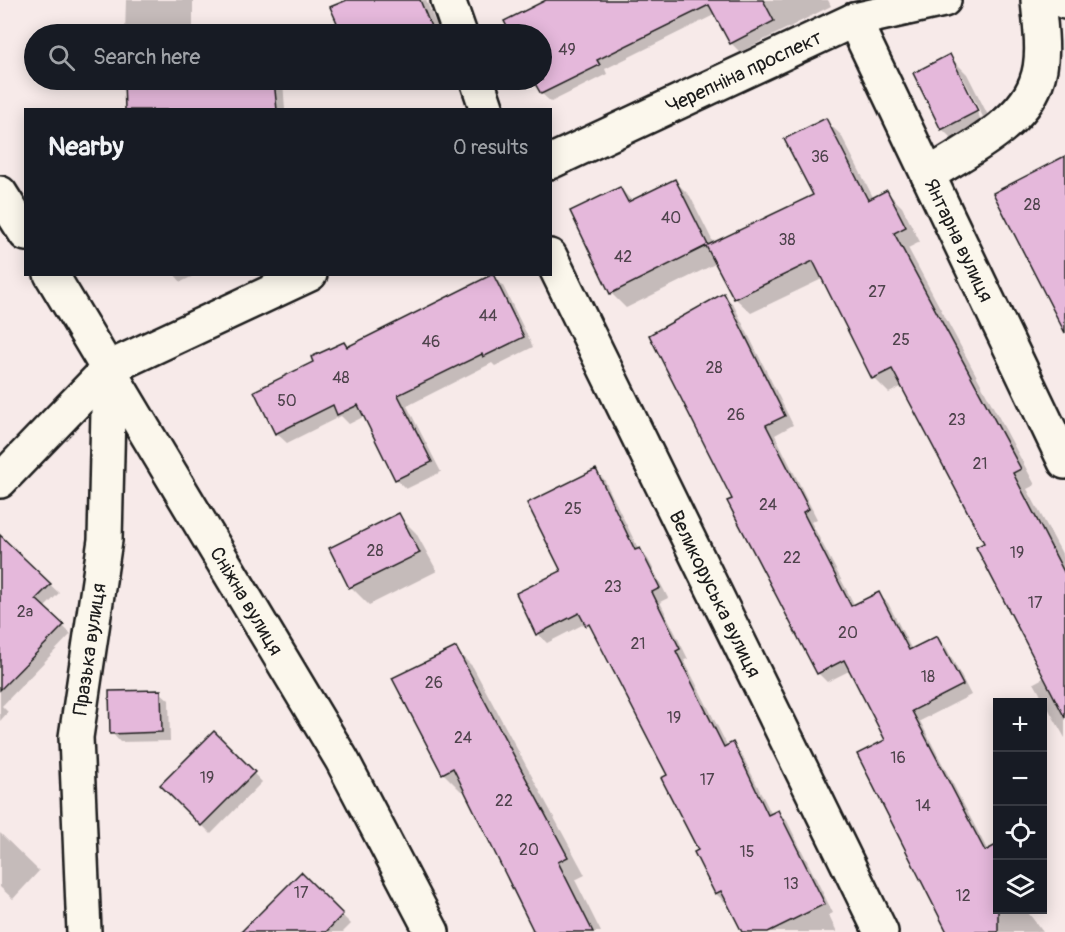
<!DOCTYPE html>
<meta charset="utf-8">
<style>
:root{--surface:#171b24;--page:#242831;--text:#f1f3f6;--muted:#9ea1a6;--line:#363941}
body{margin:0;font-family:Pangolin,sans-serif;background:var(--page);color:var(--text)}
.controls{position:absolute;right:18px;bottom:18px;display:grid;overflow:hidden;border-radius:0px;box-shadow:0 3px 15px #0003}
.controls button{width:54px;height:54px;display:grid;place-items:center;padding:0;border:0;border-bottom:2px solid var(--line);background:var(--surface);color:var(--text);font:30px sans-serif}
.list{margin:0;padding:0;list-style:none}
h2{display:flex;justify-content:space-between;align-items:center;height:78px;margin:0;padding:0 24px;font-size:26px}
h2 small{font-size:20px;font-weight:400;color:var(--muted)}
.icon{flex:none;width:33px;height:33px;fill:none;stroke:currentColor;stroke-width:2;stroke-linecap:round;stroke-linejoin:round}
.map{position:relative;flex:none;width:1065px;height:932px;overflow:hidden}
.search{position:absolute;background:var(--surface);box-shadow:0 3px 15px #0003;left:24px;top:24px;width:528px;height:66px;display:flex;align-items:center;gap:15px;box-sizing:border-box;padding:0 21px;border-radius:33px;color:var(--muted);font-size:22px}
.panel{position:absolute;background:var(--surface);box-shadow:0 3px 15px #0003;left:24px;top:108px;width:528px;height:168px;border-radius:0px}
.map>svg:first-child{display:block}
</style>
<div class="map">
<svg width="1065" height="932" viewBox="0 0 1065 932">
<rect width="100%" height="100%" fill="#f7eae9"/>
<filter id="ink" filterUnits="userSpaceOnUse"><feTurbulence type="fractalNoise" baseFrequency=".0167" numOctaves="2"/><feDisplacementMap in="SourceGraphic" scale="12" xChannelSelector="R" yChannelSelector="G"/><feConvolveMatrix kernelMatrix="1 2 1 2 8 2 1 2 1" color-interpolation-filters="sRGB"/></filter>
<g filter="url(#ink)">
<g fill="#0003" fill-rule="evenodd">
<polygon points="126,0 193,0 193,34 125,34"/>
<polygon points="351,0 426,0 440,34 343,34 332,8"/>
<polygon points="550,0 828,0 831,6 740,52 731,43 716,14 605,69 607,74 551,102 542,94 535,80 542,80 542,34 512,34 506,22"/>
<path d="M949 56 967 74 995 129 960 147 942 129ZM959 75H962L983 117 980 118Z"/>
<polygon points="126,80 283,80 285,110 127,110"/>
<polygon points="825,120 841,135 874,199 887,192 902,207 920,242 908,248 1035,485 1027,489 1065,559 1065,738 1034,683 1045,677 986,544 903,386 889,393 874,378 824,278 751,313 735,298 717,263 626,308 611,293 620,188 633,202 675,181 690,196 714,244 815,195"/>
<polygon points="174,274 197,274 181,282"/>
<polygon points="493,276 503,286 533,347 495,366 492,363 407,406 441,472 406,489 396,479 365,416 349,424 341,416 287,443 276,433 315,362 344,344 348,348"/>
<polygon points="723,295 733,304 793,425 775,435 817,519 811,522 855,606 878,594 888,603 912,650 937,638 946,647 971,695 920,721 988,851 998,910 1026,910 1043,932 950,932 887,740 851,670 827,682 818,673 734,499"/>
<polygon points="595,471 604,479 639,550 648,559 668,598 660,602 688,659 684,660 728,747 732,744 741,753 772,815 778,812 787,821 833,913 829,915 837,932 744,932 728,901 725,902 716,894 696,853 700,851 669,776 596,634 586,623 547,643 538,634 563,571"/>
<polygon points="398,515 416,533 437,571 369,605 351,587 331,549"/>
<polygon points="14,551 59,593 44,608 71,634 2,706 8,712 0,721 0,565"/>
<polygon points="455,649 473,667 585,875 575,880 601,932 531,932 530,930 534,928 465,789 461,791 443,773"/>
<polygon points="160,692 169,700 170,741 120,742 112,733"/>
<polygon points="214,733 262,782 211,834 162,785"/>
<polygon points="0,833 39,871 13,899 0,887"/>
<polygon points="301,875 351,924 343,932 247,932"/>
</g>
<g fill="#e5b8db" stroke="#1c1c1c" stroke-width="1.5">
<polygon points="347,0 420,0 434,34 342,34 330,7"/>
<polygon points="546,0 763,0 774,21 730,44 709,5 597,60 600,65 541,94 533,80 542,80 542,34 511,34 504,21"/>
<polygon points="950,54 978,111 941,130 913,73"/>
<polygon points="124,80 274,80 277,110 125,110"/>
<polygon points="826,118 868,200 887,190 906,227 894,233 1021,469 1013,473 1065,574 1065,718 976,547 984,543 892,369 872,379 813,261 734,299 706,246 610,294 570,211 620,187 628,202 675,179 708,245 813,195 784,139"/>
<polygon points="1065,156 1065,333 993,193"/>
<polygon points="493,274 524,337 483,357 482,354 398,395 432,462 395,480 358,405 337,415 333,405 275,434 254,391 313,362 311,357 344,342 347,347"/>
<polygon points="724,293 785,416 766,425 809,509 803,512 851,606 879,592 909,650 937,636 963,685 912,711 985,851 998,844 998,932 947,932 857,754 885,740 844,660 817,674 727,501 732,499 649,335"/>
<polygon points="596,469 635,550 640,548 660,588 652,592 680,649 676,651 724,747 733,742 768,815 778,810 825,904 768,932 742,932 721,891 715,894 694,852 698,850 661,778 667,775 589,624 586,626 579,613 536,635 516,593 561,571 527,503"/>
<polygon points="399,513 420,553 349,588 329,548"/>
<polygon points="0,535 51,584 36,599 64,625 0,690"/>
<polygon points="456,647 568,857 558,862 593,932 534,932 453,768 442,774 392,678"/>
<polygon points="161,690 162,732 110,734 109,691"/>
<polygon points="214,731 255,772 201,826 160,785"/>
<polygon points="301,872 343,914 326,932 241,932"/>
</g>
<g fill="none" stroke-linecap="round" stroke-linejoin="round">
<defs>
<g id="street">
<polyline points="448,0 460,34"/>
<polyline points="1063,0 1065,2"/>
<path id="s1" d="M854 20 1065 462"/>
<polyline points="477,80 487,110"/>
<path id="s2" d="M550 162 854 20 944 0"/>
<path d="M928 175C964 152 1021 125 1036 83 1046 58 1040 26 1038 0"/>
<polyline points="0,193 26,234"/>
<path id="s3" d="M550 256 881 932"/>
<path id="s4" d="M51 274 342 760 432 932"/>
<polyline points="0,481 109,368 310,274"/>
<path id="s5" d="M84 932 76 737 105 540 109 368"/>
</g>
</defs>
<use href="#street" stroke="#1c1c1c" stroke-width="38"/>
<use href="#street" stroke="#fbf7ec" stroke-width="33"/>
</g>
</g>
<g text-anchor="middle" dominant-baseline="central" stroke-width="6" stroke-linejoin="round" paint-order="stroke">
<g font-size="16" fill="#4e434c">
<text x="567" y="50">49</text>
<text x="820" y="157">36</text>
<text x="1032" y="205">28</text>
<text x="671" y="218">40</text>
<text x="787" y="240">38</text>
<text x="623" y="257">42</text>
<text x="877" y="292">27</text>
<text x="488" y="316">44</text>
<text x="901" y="340">25</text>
<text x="431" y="342">46</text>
<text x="714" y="368">28</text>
<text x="341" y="378">48</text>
<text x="287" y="401">50</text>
<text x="736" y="415">26</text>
<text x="957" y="420">23</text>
<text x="980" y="464">21</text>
<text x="768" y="505">24</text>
<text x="573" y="509">25</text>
<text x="375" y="551">28</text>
<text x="1017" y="553">19</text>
<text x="792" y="558">22</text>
<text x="613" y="587">23</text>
<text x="1035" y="603">17</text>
<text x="25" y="612">2а</text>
<text x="848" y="633">20</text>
<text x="638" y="644">21</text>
<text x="928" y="677">18</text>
<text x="434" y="683">26</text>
<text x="674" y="718">19</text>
<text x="463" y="738">24</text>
<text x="898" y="758">16</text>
<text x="207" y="778">19</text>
<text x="707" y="780">17</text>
<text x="504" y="801">22</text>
<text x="923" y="806">14</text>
<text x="529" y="850">20</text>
<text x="747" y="852">15</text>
<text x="791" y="884">13</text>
<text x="301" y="893">17</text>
<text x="963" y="896">12</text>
</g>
<g font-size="20" fill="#1c1c1c" stroke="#fbf7ec">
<text stroke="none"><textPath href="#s2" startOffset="214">Черепніна проспект</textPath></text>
<text stroke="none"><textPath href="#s1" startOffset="244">Янтарна вулиця</textPath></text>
<text stroke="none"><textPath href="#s3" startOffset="376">Великоруська вулиця</textPath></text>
<text stroke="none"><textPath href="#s4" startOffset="381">Сніжна вулиця</textPath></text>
<text stroke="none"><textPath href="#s5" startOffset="284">Празька вулиця</textPath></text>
</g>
</g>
</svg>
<div class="controls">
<button>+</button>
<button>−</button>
<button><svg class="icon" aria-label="locate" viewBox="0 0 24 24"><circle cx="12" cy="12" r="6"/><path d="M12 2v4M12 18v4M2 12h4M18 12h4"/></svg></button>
<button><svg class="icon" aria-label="layers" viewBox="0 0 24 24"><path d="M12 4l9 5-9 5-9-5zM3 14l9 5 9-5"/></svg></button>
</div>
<div class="search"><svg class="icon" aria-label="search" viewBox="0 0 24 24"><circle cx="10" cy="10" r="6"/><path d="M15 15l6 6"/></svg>Search here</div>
<section class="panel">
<h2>Nearby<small>0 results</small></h2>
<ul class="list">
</ul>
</section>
</div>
